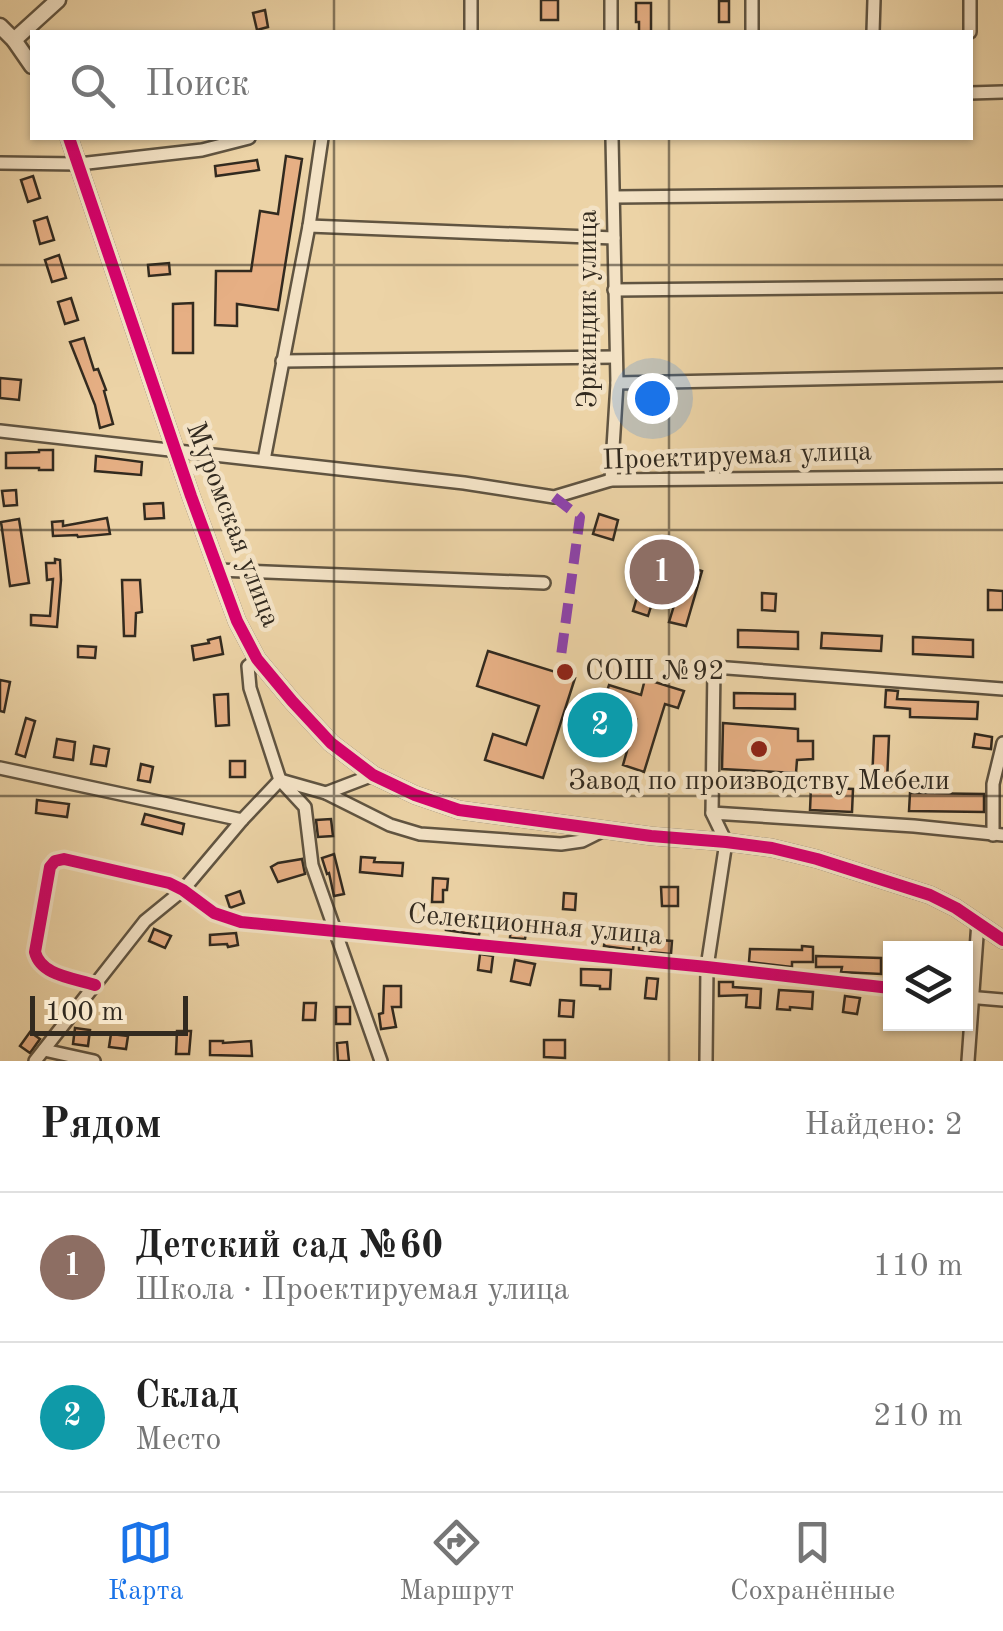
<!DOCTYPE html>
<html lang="ru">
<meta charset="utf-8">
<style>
:root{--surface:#fff;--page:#f2f2f2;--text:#222;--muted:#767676;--line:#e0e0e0;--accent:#1a73e8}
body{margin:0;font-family:"Old Standard TT",serif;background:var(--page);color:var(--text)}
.controls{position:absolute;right:30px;bottom:30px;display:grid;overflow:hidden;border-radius:0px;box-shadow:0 2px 8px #0004}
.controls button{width:90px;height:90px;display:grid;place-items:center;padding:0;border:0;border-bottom:2px solid var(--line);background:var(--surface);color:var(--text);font:50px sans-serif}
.scale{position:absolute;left:30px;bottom:25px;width:158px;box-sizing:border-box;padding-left:10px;border:5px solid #322a1f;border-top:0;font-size:28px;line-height:35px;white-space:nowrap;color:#322a1f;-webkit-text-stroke:8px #f3e2c5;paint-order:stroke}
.you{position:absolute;left:652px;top:398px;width:35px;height:35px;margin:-25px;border:8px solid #fff;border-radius:50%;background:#1a73e8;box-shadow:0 0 0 15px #1a73e833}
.badge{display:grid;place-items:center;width:65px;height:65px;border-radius:50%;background:var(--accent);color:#fff;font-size:32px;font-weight:700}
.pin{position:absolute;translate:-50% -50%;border:5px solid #fff;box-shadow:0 2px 10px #0006}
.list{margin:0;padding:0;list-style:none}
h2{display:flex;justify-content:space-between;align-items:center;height:130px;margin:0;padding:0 40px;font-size:42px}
h2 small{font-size:32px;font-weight:400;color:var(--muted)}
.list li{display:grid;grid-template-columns:65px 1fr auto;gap:30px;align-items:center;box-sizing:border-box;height:150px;padding:0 40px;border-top:2px solid var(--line)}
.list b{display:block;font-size:38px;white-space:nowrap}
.list p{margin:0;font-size:32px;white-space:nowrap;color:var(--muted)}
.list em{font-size:32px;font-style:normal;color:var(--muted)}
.icon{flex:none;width:55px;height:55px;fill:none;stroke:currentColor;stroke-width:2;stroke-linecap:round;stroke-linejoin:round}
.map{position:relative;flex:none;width:1003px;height:1061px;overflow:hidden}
.search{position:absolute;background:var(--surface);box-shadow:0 2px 8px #0004;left:30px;right:30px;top:30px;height:110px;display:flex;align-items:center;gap:25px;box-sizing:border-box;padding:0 35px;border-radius:0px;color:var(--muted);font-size:38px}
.sheet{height:430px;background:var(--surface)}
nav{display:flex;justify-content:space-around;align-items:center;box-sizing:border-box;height:140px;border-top:2px solid var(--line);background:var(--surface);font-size:28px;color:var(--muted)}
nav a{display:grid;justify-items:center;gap:5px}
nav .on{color:var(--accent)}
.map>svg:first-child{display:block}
</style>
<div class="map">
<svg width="1003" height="1061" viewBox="0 0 1003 1061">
<rect width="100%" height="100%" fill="#ecd3a6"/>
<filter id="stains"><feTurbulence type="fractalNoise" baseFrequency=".002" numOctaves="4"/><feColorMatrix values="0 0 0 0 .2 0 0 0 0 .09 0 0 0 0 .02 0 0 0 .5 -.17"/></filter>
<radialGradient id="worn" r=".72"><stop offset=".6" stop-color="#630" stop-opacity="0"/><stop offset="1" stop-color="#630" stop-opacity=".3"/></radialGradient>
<g fill="#e6af84" stroke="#322a1f" stroke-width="2.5">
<rect x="541" y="0" width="17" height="20"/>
<rect x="719" y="1" width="10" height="21"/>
<polygon points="636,3 651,3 651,32 639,32 639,22 636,22"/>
<polygon points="265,10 268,27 257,30 253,13"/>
<polygon points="286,156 302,159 278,310 237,304 237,326 215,325 216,271 251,271 260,211 278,214"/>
<polygon points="257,160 259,170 216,176 215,166"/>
<polygon points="33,176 40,198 28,202 21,180"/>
<polygon points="47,217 54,240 40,244 34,221"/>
<polygon points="59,255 66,278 52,282 45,260"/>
<polygon points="169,263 170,274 149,276 148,265"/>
<polygon points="71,298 78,320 65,324 58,302"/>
<polygon points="193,303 193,353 173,353 173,304"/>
<polygon points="84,338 94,370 98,369 106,390 104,391 113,424 100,428 95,405 70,342"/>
<polygon points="0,378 21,380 19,400 0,398"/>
<polygon points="39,450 53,450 53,470 39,470 39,468 6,468 6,453 39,452"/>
<polygon points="96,456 142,462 141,475 95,471"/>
<polygon points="16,490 17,505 4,506 2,491"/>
<polygon points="163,503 164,518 145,519 144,504"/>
<polygon points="599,514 618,520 613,540 593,534"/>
<polygon points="107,518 110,534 78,537 77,535 53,536 52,522 63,521 63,526"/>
<polygon points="19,519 29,583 10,586 1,522"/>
<polygon points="649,556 665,561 648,616 633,611"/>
<polygon points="55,559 60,560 61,580 57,627 31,625 31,615 50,616 53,579 47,580 46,563 55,563"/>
<polygon points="686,566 702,571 686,626 669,622"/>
<polygon points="122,580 140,580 142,612 136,613 135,636 124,636"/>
<polygon points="988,590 1003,591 1003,610 988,610"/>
<polygon points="762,593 776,594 775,611 762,610"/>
<polygon points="738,630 798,632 798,649 738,647"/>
<polygon points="822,633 882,636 881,651 821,648"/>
<polygon points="220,637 223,654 194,660 192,646 209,643 208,640"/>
<polygon points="913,637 973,640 973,657 913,654"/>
<polygon points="78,646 96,647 95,658 78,657"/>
<polygon points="488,651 575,678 543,778 485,760 493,734 526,745 539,706 477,686"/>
<polygon points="645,679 684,691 678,708 665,704 644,772 623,765 636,719 613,712 604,742 588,737 596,709 601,710 609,685 641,695"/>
<polygon points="0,680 10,682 4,712 0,711"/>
<polygon points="886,690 898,691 897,699 978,702 977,719 910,717 910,709 885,707"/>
<polygon points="734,693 795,694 795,709 734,708"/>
<polygon points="228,694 229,725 216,726 214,695"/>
<polygon points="26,718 35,721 25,757 16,754"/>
<polygon points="723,723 798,729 798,741 813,741 813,759 797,760 796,773 722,769"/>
<polygon points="975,734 992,737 991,749 973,747"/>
<polygon points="874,736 889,736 887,782 872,782"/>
<polygon points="57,739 75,742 73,760 54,757"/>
<polygon points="94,746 109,749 106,766 91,764"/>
<rect x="230" y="761" width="15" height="16"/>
<polygon points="141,764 153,767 150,782 138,780"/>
<polygon points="811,787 853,789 852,812 810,810"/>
<polygon points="910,793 984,794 984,812 909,811"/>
<polygon points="37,800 69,804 67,817 36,813"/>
<polygon points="145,814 184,824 182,834 142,824"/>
<polygon points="331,819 333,836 318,837 316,820"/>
<polygon points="334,854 344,894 334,896 329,873 327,874 322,858"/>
<polygon points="361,857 375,858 374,862 403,863 402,876 360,872"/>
<polygon points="302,859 305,874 278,882 271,867 278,863"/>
<polygon points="433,878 448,879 447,890 443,890 443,902 432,902"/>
<polygon points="661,887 678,887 678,906 662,906"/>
<polygon points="240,891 244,903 230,908 226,896"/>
<polygon points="564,893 576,894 575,910 563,909"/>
<polygon points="448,917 482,921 479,935 446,930"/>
<polygon points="511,924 527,926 525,939 510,938"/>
<polygon points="606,928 635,933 633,950 604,946"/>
<polygon points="154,929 171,936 165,948 149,941"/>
<polygon points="236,933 238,945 228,947 227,944 210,945 210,935"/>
<polygon points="660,940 672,941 671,954 639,951 639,944 659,943"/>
<polygon points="802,946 813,947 813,962 792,962 792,967 749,962 750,949 802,950"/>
<polygon points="480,954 493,956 491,972 478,970"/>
<polygon points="816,956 881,958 881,974 841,972 842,967 816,967"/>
<polygon points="515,960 535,964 530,985 511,981"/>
<polygon points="581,969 611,970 610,989 600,989 600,986 581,985"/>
<polygon points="647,978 658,979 656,999 645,998"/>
<polygon points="719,982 733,982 733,987 761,989 760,1008 746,1007 747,995 719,996"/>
<polygon points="384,986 401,986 401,1007 392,1007 396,1027 381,1029 379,1014 383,1013"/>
<polygon points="779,990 813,992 812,1009 790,1007 790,1010 777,1009"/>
<polygon points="845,996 860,998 857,1014 843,1012"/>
<polygon points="560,1000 574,1001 573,1017 559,1016"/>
<polygon points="304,1003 316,1003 315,1020 303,1020"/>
<rect x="336" y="1007" width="14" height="17"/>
<polygon points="75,1028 90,1030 88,1046 73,1044"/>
<polygon points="177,1031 191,1031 189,1054 176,1054"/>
<polygon points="30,1032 40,1039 30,1053 20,1046"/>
<polygon points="111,1034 128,1036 126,1049 109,1047"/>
<polygon points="544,1040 565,1040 565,1058 544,1057"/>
<polygon points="210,1041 223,1041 223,1043 251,1041 252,1056 210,1055"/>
<polygon points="347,1042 349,1061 338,1061 337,1043"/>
</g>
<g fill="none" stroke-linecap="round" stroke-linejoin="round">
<defs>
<g id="minor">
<polyline points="471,32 471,0"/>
<polyline points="611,32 611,0"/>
<polyline points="752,32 752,0"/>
<polyline points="873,32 874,0"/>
<polyline points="970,32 970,0"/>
<polyline points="970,93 1003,92"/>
<polyline points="0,163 79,164 202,150 249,138"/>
<polyline points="614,197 1003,193"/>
<polyline points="309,226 614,238"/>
<polyline points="614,290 1003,286"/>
<polyline points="282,361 616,357"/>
<polyline points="617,383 1003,375"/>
<polyline points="0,431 464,483 554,497 611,480 1003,476"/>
<polyline points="264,460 309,226 322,138"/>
<polyline points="611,480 617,383 612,138"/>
<polyline points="218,570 544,583"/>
<polyline points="257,659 248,666 250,688 280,780 305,807 312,865 381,1061"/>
<polyline points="0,768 242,820"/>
<polyline points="326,793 373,775"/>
<polyline points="712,813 714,667 1003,689"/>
<polyline points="993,835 993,784 1003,743"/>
<path d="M95 985C74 978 41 976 35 952L50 867 55 861 64 859 169 883 183 890 214 913 241 922 707 967 890 988"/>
<polyline points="967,997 1003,1000"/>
<polyline points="44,1050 94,1061"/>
<polyline points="35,1061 145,921 183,890 242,820 280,780 326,793 390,825 420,834 561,844 582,841 604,830"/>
<polyline points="706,1061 707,967 726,842 712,813 914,826 1003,835"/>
<polyline points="968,1061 978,922"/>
</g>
<g id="tertiary">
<polyline points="0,26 14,40 32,66"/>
<polyline points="14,40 58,0"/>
<polyline points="69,138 191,496 237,621 257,659 292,701 331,743 373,775 415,795 459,810 651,836 726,842 772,848 817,859 930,895 956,908 1003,940"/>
</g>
</defs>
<use href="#minor" stroke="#605441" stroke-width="16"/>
<use href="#tertiary" stroke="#605441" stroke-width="19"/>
<use href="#minor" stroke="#f3e2c5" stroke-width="11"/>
<use href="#tertiary" stroke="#f3e2c5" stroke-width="14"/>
<polyline stroke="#8e44ad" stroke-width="10" stroke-dasharray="20 10" stroke-linecap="butt" points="554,497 580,517 560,663"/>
<defs>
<g id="cycleway">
<polyline points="69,138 191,496 237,621 257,659 292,701 331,743 373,775 415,795 459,810 651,836 726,842 772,848 817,859 930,895 956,908 1003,940"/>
<path d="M95 985C74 978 41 976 35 952L50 867 55 861 64 859 169 883 183 890 214 913 241 922 707 967 890 988"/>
</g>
</defs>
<use href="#cycleway" stroke="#f3e2c5" stroke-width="19"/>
<use href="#cycleway" stroke="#d6006c" stroke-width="12"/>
</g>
<path fill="none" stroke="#322a1f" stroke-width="2.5" stroke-opacity="0.55" d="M334 0V32M669 0V32M334 138V1061M669 138V1061M0 265H1003M0 530H1003M0 796H1003"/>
<g fill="#8f2418" stroke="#f3e2c5" stroke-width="4">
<circle cx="565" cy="672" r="10"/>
<circle cx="759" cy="749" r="10"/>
</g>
<g text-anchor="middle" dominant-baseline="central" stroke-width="9" stroke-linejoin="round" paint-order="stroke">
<g font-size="28" fill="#322a1f" stroke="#f3e2c5">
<text transform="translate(589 309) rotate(-90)">Эркиндик улица</text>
<text transform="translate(737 457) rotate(-2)">Проектируемая улица</text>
<text transform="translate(232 525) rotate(69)">Муромская улица</text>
<text transform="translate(535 926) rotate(5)">Селекционная улица</text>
</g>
<g font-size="28" fill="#322a1f" stroke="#f3e2c5" text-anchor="start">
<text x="585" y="672">СОШ №92</text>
<text x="759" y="782" text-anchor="middle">Завод по производству Мебели</text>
</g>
</g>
<rect width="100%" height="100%" filter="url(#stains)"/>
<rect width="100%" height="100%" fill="url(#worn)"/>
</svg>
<div class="controls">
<button><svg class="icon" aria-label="layers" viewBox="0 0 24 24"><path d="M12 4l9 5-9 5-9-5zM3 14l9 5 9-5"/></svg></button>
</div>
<div class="scale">100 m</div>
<div class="you"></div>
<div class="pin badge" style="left:662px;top:572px;background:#8d6e63">1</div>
<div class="pin badge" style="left:600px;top:725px;background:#0f9aa8">2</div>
<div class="search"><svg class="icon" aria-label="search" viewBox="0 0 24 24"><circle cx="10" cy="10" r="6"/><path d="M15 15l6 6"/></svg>Поиск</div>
</div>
<section class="sheet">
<h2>Рядом<small>Найдено: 2</small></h2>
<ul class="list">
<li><span class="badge" style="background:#8d6e63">1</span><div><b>Детский сад №60</b><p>Школа · Проектируемая улица</p></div><em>110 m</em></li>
<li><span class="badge" style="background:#0f9aa8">2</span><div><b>Склад</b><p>Место</p></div><em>210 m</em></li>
</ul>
</section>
<nav>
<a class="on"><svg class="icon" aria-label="map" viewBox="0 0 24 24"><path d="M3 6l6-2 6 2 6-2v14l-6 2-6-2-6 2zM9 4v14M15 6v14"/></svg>Карта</a>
<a><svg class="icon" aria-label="directions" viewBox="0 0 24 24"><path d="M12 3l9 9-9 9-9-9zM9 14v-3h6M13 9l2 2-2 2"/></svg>Маршрут</a>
<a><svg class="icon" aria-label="saved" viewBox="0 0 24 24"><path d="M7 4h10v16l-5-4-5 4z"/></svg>Сохранённые</a>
</nav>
